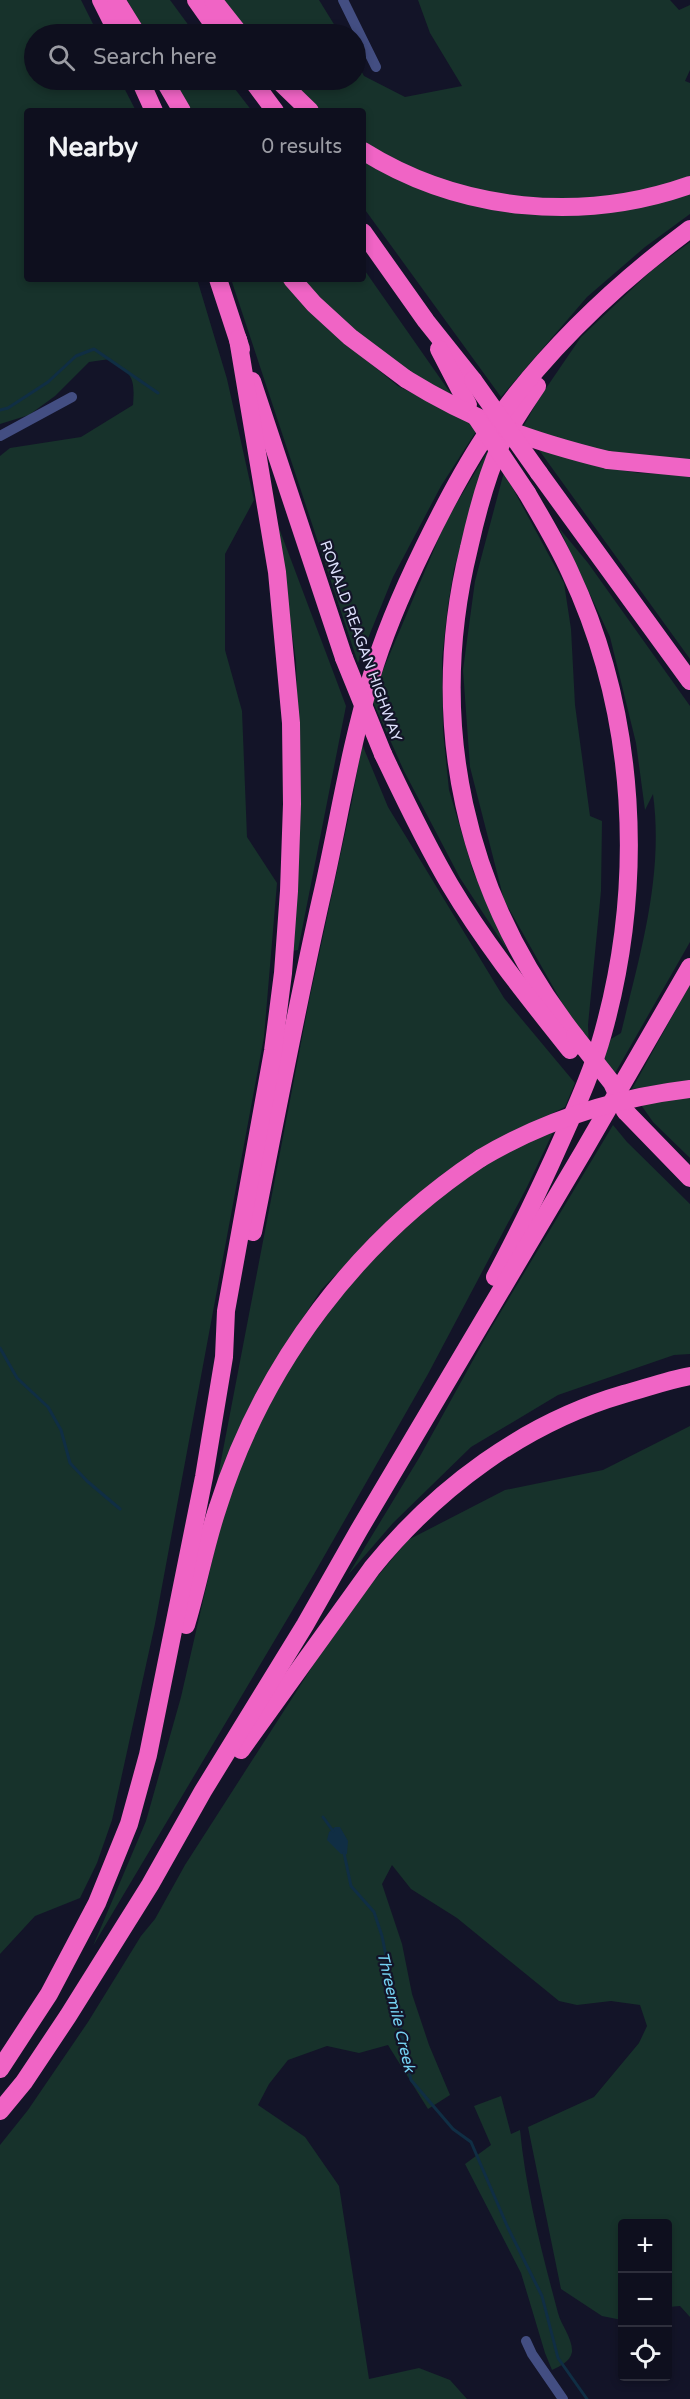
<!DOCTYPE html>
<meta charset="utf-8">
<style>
:root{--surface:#0e0f1e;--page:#1c1d2b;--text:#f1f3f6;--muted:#9b9ca4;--line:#2e2f3c}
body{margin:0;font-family:"Varela Round",sans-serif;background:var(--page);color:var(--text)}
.controls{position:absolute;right:18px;bottom:18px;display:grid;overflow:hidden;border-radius:6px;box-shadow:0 3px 9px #0003}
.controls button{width:54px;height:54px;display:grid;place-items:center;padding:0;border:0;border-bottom:2px solid var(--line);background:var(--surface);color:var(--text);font:30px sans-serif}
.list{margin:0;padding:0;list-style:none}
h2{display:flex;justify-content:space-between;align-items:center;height:78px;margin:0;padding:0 24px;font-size:26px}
h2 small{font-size:20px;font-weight:400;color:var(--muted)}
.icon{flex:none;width:33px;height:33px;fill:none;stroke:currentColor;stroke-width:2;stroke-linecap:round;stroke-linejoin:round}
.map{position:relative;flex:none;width:690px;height:2399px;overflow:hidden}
.search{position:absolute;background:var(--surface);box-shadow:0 3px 9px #0003;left:24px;top:24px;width:342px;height:66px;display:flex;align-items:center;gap:15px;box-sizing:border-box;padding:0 21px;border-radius:33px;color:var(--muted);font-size:22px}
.panel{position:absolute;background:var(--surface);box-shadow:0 3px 9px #0003;left:24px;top:108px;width:342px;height:174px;border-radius:6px}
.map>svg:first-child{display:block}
</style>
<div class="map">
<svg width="690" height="2399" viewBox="0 0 690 2399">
<rect width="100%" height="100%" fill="#131428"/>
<g fill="#17322b">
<path d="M0 0H81L98 34H34V80H120L136 111H27V279H197L227 379 254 500 225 554V650L242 711 247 837 277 883 264 1037 155 1624 112 1820 97 1863 80 1898 35 1916 0 1954V456L10 448 81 437 133 405C135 379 133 374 110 359L89 362 55 396 29 415 0 424Z"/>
<polygon points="127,0 170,0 195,34 146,34"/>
<polygon points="222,0 319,0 340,34 249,34"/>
<polygon points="418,0 670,0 679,10 690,5 690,70 685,81 690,83 690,176 656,188 596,199 507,197 425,176 363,143 363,111 319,111 288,80 356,80 356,61 364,76 405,97 462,86 430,33"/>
<polygon points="171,80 228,80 252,111 189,111"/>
<polygon points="363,161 374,168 439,195 502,211 690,191 690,214 645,247 587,297 501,397 363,207"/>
<polygon points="690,242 690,463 613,455 523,427 538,400 581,337 651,271"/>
<polygon points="363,268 456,401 363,341 302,279 363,279"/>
<polygon points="231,279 281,279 328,329 398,386 472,423 477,430 441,486 393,577 358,663"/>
<polygon points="489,449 454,569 448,605 442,658 443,731 449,790 473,871 508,951 460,878 404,771 373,702 375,689 446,521"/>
<polygon points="539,450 607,468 639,473 690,475 690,659"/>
<polygon points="504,472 564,583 571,629 575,705 590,816 602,821 601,891 588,1025 589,1047 561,1001 504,900 470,767 463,670 475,581"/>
<polygon points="276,520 346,706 298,950 291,951 300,797 296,661"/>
<path d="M559 528 588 563 690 706V942L614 1075 602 1062 611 1039 621 1033C640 954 664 876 653 794L645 810 636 743 610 637Z"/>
<polygon points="362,744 388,807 504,998 575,1083 565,1107 499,1139 441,1175 376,1233 321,1290 282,1350 245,1416 215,1492 309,1001 352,801"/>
<polygon points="690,984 690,1080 632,1089"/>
<polygon points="690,1095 690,1158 653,1122 639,1102"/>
<polygon points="613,1125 627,1142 690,1204 690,1354 674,1355 558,1395 471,1447 393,1523 348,1575 419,1458 488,1333"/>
<polygon points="556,1126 527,1187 428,1374 314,1574 93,1946 146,1821 181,1697 223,1513 256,1425 311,1330 367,1261 440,1194 483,1163"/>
<polygon points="690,1426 690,2317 680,2306 668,2307 668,2224 622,2224 622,2320 602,2316 561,2289 528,2127 594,2097 639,2043 647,2026 640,2005 611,2001 577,2005 559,2001 457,1918 411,1889 392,1865 382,1884 402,1944 412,1994 429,2045 450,2095 428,2109 388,2045 359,2053 327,2046 288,2060 269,2084 258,2105 305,2137 339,2186 369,2379 419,2368 450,2380 467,2399 0,2399 0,2145 28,2110 88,2022 141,1936 155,1919 185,1865 346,1614 408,1540 505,1490 603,1470"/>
<path d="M501 2096 511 2134 520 2130C526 2192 542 2253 558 2313 561 2325 573 2339 572 2352 570 2362 560 2366 552 2370L545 2353 521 2273 465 2164 491 2145 474 2106Z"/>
</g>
<polygon fill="#102e44" points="335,1827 340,1827 348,1841 347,1854 341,1854 327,1840 329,1832"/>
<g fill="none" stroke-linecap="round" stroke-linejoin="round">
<g stroke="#102e44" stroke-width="3">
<polyline points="0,410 8,408 48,382 76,356 94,349 158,393"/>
<polyline points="0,1348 17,1378 48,1407 61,1430 70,1463 87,1481 120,1509"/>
<polyline points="323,1817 333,1831"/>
<polyline points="344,1853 351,1886 374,1912 382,1936 411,2080 453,2129 471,2142 508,2228 542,2296 558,2358 587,2399"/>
</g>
<g stroke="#434e82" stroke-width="10">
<polyline points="343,0 376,67"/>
<polyline points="0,436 72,397"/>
<polyline points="526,2341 532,2354 563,2399"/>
</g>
<g stroke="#f064c5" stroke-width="18">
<polyline points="101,0 118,34"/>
<polyline points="116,0 137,34"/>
<polyline points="196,0 220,34"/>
<polyline points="213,0 240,34"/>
<polyline points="140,80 154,111"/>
<polyline points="164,80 182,111"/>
<polyline points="252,80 275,111"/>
<polyline points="278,80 310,111"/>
<path d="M363 151C461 212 582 223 690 185"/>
<polyline points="363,232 426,321 473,380"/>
<polyline points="218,279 241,349"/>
<polyline points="292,279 314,304 350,337 406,379"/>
<polyline points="439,349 468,405"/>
<polyline points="252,381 344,658"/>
<path d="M537 386C525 404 511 424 501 444 486 477 477 512 469 548 426 723 464 894 575 1036"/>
<polyline points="608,460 690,468"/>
<polyline points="539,473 690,681"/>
<path d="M383 754C404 798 425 843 450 885 485 944 528 997 570 1050"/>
<polyline points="626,1112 690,1178"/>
<path d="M253 1232C275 1121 296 1010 321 899 338 826 349 751 371 678 384 633 403 590 424 547 442 510 461 473 484 438 539 357 612 287 690 229"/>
<path d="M495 1277C521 1228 544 1180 566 1130 580 1098 594 1066 603 1033 645 882 637 715 570 572 558 545 542 519 527 493"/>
<path d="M186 1625C198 1586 205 1545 218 1507 263 1364 357 1240 481 1158"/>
<path d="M241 1750 372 1568C437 1488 524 1423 624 1394 646 1388 667 1380 690 1376"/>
<polyline points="0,2069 49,1994 97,1903 129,1824 148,1755 204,1477 224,1357 226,1311 273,1051 283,973 289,891 292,804 291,723 277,572 238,339"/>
<polyline points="0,2111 24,2082 68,2016 150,1885 203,1791 305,1625 359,1530 583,1152 690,967"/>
</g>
<g stroke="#f064c5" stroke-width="18">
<path d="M406 379C474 421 531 441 608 460"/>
<polyline points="473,380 539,473"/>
<polyline points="476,417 527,493"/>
<polyline points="344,658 383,754"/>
<polyline points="575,1036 612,1083 625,1111"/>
<path d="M481 1158C547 1119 615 1098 690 1089"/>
</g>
</g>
<g text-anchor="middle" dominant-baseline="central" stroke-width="4.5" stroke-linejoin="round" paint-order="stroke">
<g font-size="15" fill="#dde0fc" stroke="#131428">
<text transform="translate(361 641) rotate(70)">RONALD REAGAN HIGHWAY</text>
</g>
<g font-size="16" font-style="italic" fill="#75d2f2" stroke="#131428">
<text transform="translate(396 2012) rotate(77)">Threemile Creek</text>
</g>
</g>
</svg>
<div class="controls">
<button>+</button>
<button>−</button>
<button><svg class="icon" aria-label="locate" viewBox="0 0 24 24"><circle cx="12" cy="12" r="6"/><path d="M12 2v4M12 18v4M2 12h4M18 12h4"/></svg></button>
</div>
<div class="search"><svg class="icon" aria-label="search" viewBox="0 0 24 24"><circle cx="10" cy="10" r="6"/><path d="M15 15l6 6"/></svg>Search here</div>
<section class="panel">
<h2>Nearby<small>0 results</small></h2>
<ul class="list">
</ul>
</section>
</div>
